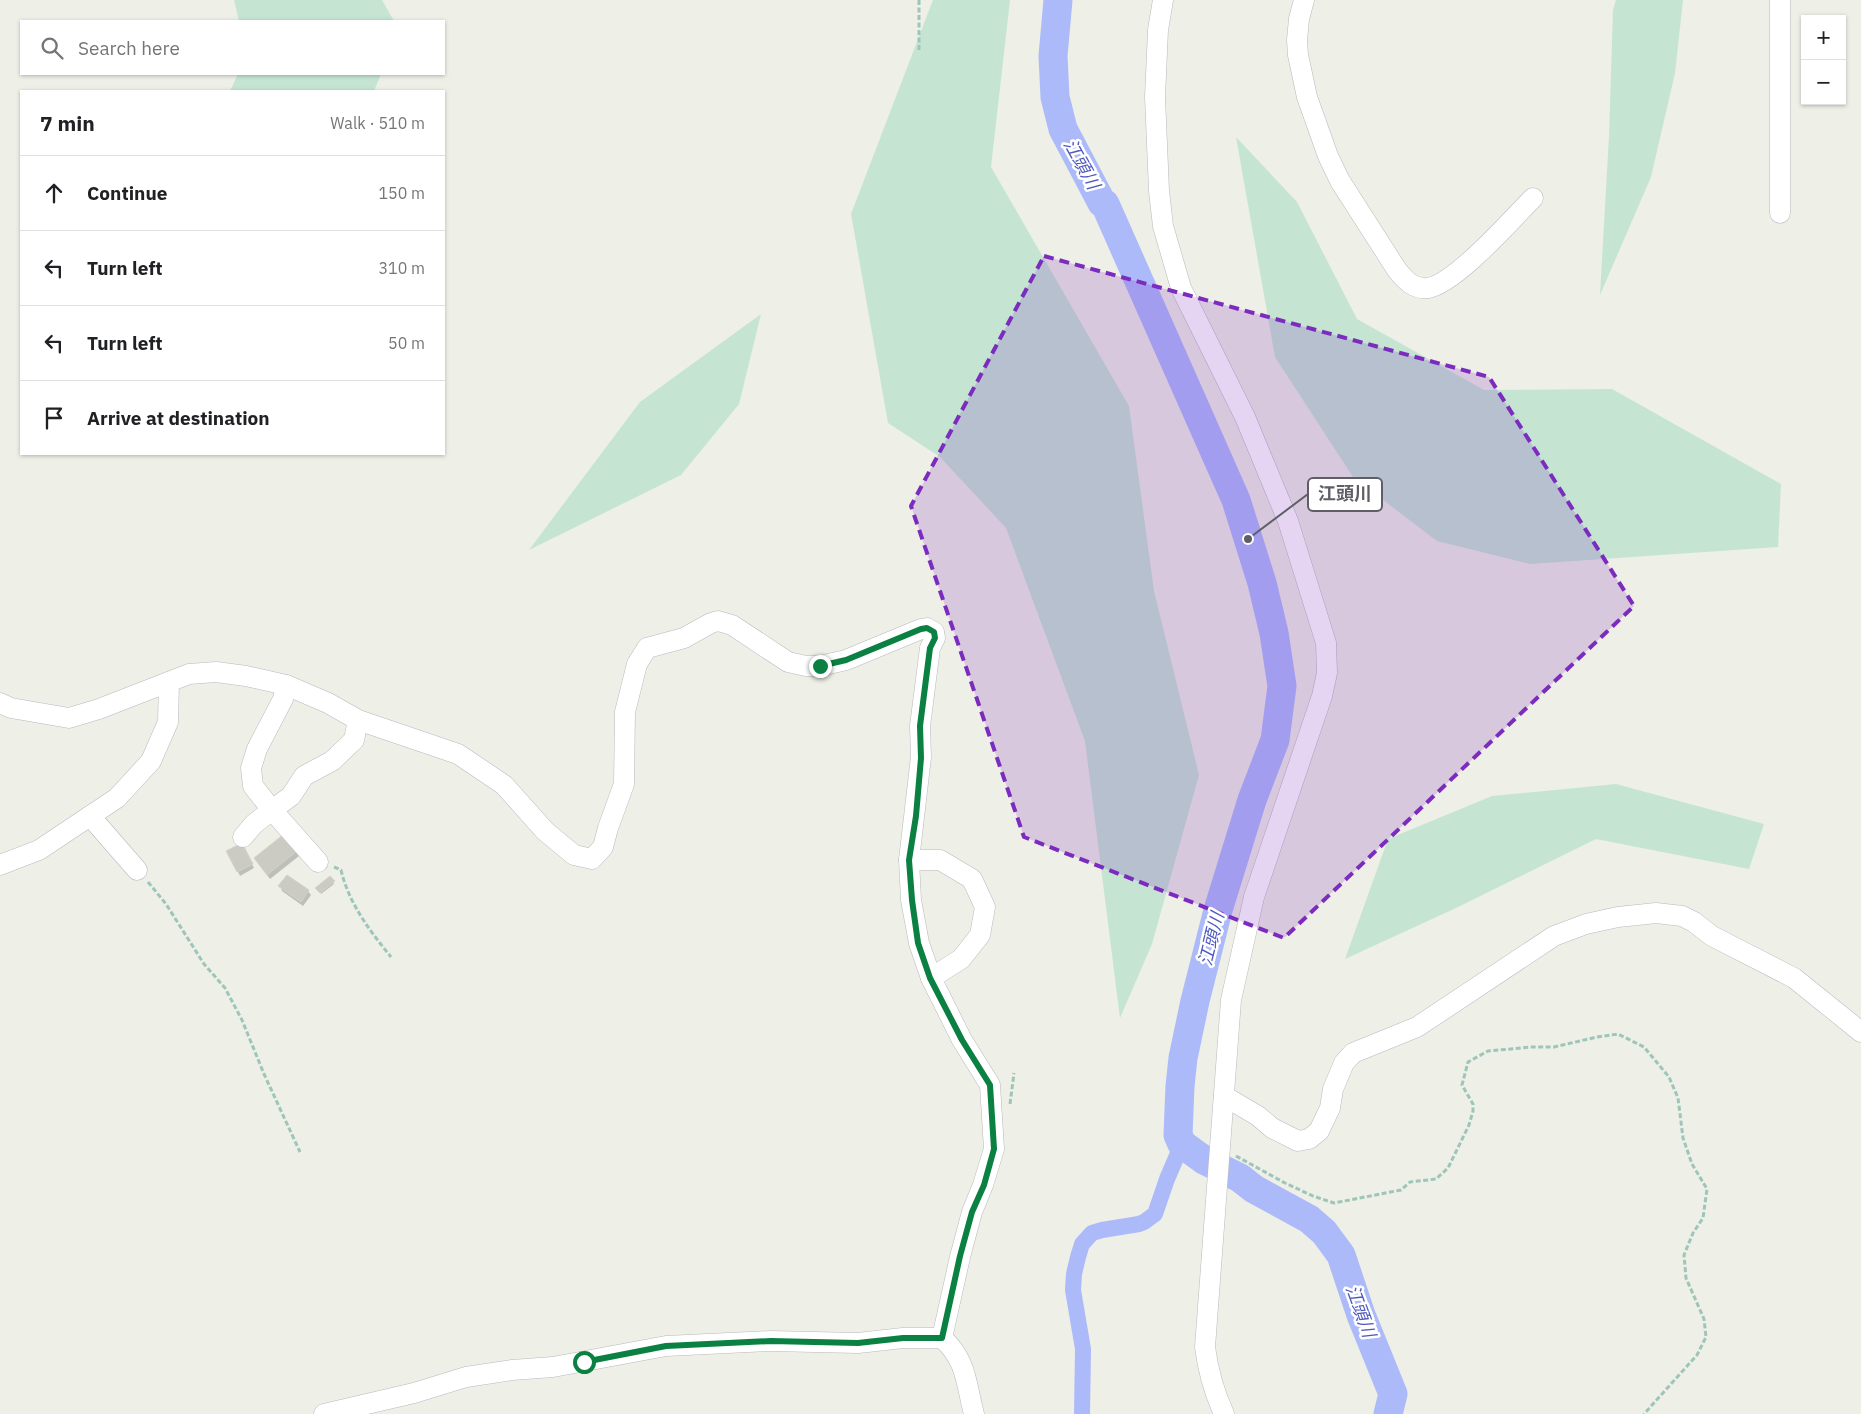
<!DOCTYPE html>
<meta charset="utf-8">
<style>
:root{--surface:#fff;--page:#f2f2f2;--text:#202124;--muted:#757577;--line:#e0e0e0}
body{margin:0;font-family:"IBM Plex Sans","Noto Sans JP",sans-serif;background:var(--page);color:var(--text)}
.controls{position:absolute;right:15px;top:15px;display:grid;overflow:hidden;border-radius:0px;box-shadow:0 1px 4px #0004}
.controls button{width:45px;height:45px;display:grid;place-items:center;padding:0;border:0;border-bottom:1px solid var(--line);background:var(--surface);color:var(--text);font:25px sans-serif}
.stop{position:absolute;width:15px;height:15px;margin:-11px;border:4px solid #0b8043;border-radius:50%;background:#fff}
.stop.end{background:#0b8043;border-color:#fff;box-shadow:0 1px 5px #0008}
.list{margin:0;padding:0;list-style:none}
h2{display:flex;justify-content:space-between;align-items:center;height:65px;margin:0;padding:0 20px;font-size:21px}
h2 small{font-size:16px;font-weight:400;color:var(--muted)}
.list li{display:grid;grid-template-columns:32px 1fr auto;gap:15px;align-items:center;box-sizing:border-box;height:75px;padding:0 20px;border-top:1px solid var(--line)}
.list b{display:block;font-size:19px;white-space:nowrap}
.list em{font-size:16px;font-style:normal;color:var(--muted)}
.icon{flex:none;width:28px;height:28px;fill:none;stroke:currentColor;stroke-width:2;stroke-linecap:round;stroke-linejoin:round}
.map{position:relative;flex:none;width:1861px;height:1414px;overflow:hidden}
.search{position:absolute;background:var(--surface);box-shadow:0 1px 4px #0004;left:20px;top:20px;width:425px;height:55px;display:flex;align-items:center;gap:12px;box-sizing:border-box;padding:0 18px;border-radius:0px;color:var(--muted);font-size:19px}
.panel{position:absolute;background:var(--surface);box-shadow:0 1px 4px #0004;left:20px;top:90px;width:425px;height:365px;border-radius:0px}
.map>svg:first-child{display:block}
</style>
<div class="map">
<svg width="1861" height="1414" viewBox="0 0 1861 1414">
<rect width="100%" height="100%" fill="#eeefe7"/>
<g fill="#c5e5d2">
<polygon points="234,0 382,0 394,21 239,21"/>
<polygon points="933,0 1010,0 991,167 1129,406 1154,591 1199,775 1152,944 1120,1018 1085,741 1006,528 940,457 888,423 851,214"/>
<polygon points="1616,0 1683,0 1675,73 1651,177 1600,295 1609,136 1613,10"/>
<polygon points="238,74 381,74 374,91 230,91"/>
<polygon points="1236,137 1297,202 1357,319 1484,390 1612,389 1781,484 1778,547 1530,564 1437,541 1353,477 1275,357"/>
<polygon points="761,314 739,404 681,475 529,550 640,402"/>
<polygon points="1616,784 1764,824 1749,869 1596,839 1456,908 1345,959 1388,839 1492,796"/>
</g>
<g fill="#0003">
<polygon points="284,836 299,856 270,879 258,863"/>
<polygon points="241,844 254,868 240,876 228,851"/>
<polygon points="330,877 334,884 321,894 317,888"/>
<polygon points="280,886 308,891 311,895 303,906 282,891"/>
</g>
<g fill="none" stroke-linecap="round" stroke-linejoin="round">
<polyline stroke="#acbafa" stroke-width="16" points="1082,1414 1083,1349 1073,1290 1074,1274 1078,1257 1082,1244 1092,1233 1102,1230 1139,1224 1144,1222 1155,1214 1167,1179 1182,1144"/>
<polyline stroke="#acbafa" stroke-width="29" points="1058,0 1053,56 1055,97 1063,129 1102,203 1105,204 1236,500 1262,583 1274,633 1282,686 1275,740 1252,800 1218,910 1195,1001 1183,1058 1180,1086 1178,1135 1182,1144 1204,1160 1240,1178 1254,1189 1309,1219 1324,1232 1341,1255 1361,1315 1393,1394 1388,1414"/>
</g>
<g fill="#cbcbc3" stroke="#d3d4c5">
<polygon points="284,834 297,851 267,875 254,858"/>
<polygon points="242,843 253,864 237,872 226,851"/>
<polygon points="287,875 309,890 301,902 278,886"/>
<polygon points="330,876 335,881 320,893 315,888"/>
</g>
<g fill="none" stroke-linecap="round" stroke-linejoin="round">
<defs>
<g id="minor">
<path d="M1163 0 1158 30 1155 97 1159 191 1163 226 1181 288 1245 417 1288 521 1326 643 1327 673 1322 696 1254 897 1231 1000 1205 1347C1208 1371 1214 1392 1224 1414"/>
<path d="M1304 0 1299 19 1297 40 1298 55 1307 97 1328 156 1340 181 1397 270C1405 280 1414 290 1428 288 1455 284 1512 219 1533 198"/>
<polyline points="1780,213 1780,0"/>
<polyline points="286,685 283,699 257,749 251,768 253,786 272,810 291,796 304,776 332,761 354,740 358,720"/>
<polyline points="0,703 11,708 69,718 99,709 189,674 216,672 246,676 286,685 328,703 358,720 458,754 504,785 545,831 574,855 592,859 603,847 608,828 624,784 625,712 637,664 647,648 684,638 711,623 718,621 732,625 788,662 806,666 820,666 846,660 921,629 927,628 934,632 935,638 930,648 920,726 921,757 909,860 911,900 919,943 931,978 962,1040 990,1085 994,1149 983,1185 972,1212 960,1257 942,1338"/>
<polyline points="90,816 137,870"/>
<polyline points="243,837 254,824 272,810 318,862"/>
<polyline points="909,860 940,860 972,879 985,907 980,935 961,959 931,978"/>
<polyline points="0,865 39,850 117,798 151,761 168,722 169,682"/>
<polyline points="1224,1096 1258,1116 1272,1128 1298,1141 1309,1139 1319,1131 1330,1108 1333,1089 1344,1063 1353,1053 1417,1027 1554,936 1586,924 1618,917 1656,913 1682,916 1694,922 1712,936 1794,978 1861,1032"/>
<path d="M324 1414 414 1393 466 1377 512 1370 553 1367 666 1346 771 1341 858 1343 903 1338H942C967 1360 966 1384 974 1414"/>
</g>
</defs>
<use href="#minor" stroke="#b9b9bf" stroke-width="21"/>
<g stroke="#9ec5b9" stroke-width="3" stroke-dasharray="5 2.5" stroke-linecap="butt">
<polyline points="919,0 919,52"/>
<path d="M334 867 341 870C349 904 370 931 391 957"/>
<polyline points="148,882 166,904 204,964 225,988 242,1020 264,1074 300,1152"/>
<polyline points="1010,1104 1014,1073"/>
<polyline points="1236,1156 1285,1183 1313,1196 1334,1203 1401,1190 1410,1182 1436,1179 1448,1168 1469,1125 1473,1111 1473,1104 1462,1085 1468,1062 1488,1051 1532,1047 1554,1047 1597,1037 1618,1034 1644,1047 1669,1077 1678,1098 1683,1138 1692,1164 1707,1189 1703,1218 1693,1233 1684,1255 1686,1278 1704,1319 1706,1337 1697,1355 1644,1414"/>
</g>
<use href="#minor" stroke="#fff" stroke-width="20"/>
</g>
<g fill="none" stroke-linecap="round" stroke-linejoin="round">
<polyline stroke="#0b8043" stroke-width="6" points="584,1362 666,1346 771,1341 858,1343 903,1338 942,1338 960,1256 972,1212 984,1185 994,1149 990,1085 962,1040 930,978 918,943 912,900 909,860 916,816 921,758 920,726 930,648 935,638 934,632 927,628 921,629 846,660 820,666"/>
</g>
<path fill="#7b2cbf" fill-opacity="0.2" stroke="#7b2cbf" stroke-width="4" stroke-dasharray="10 6" stroke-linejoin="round" d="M1044 256 1489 377 1634 606 1284 938 1024 837 911 506Z"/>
<g text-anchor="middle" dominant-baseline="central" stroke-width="5" stroke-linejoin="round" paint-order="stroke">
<g font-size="18" font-style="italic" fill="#4f59bd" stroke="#fff">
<text transform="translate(1082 164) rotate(61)">江頭川</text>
<text transform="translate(1211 939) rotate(-76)">江頭川</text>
<text transform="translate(1361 1311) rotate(70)">江頭川</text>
</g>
</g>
<path fill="none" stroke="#5e5f66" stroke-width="2" d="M1248 539L1308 494"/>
<circle fill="#5e5f66" stroke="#fff" stroke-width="2" cx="1248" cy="539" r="5"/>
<rect fill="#fff" stroke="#5e5f66" stroke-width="2" x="1308" y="478" width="74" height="33" rx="5"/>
<g font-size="18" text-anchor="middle" font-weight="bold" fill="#5e5f66">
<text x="1345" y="500">江頭川</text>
</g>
</svg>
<div class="controls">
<button>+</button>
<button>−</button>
</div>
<div class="stop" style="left:584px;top:1362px"></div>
<div class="stop end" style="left:820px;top:666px"></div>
<div class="search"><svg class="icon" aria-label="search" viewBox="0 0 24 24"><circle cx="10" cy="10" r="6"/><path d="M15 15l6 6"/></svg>Search here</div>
<section class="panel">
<h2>7 min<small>Walk · 510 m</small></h2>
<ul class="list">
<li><svg class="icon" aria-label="ahead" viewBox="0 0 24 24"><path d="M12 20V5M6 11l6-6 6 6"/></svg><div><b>Continue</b></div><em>150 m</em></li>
<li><svg class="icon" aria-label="left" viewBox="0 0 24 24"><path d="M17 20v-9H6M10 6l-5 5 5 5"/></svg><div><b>Turn left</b></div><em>310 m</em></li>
<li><svg class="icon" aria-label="left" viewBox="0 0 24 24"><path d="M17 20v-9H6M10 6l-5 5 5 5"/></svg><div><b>Turn left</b></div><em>50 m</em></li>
<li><svg class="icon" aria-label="arrive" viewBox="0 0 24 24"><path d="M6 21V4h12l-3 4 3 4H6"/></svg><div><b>Arrive at destination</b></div></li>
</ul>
</section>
</div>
